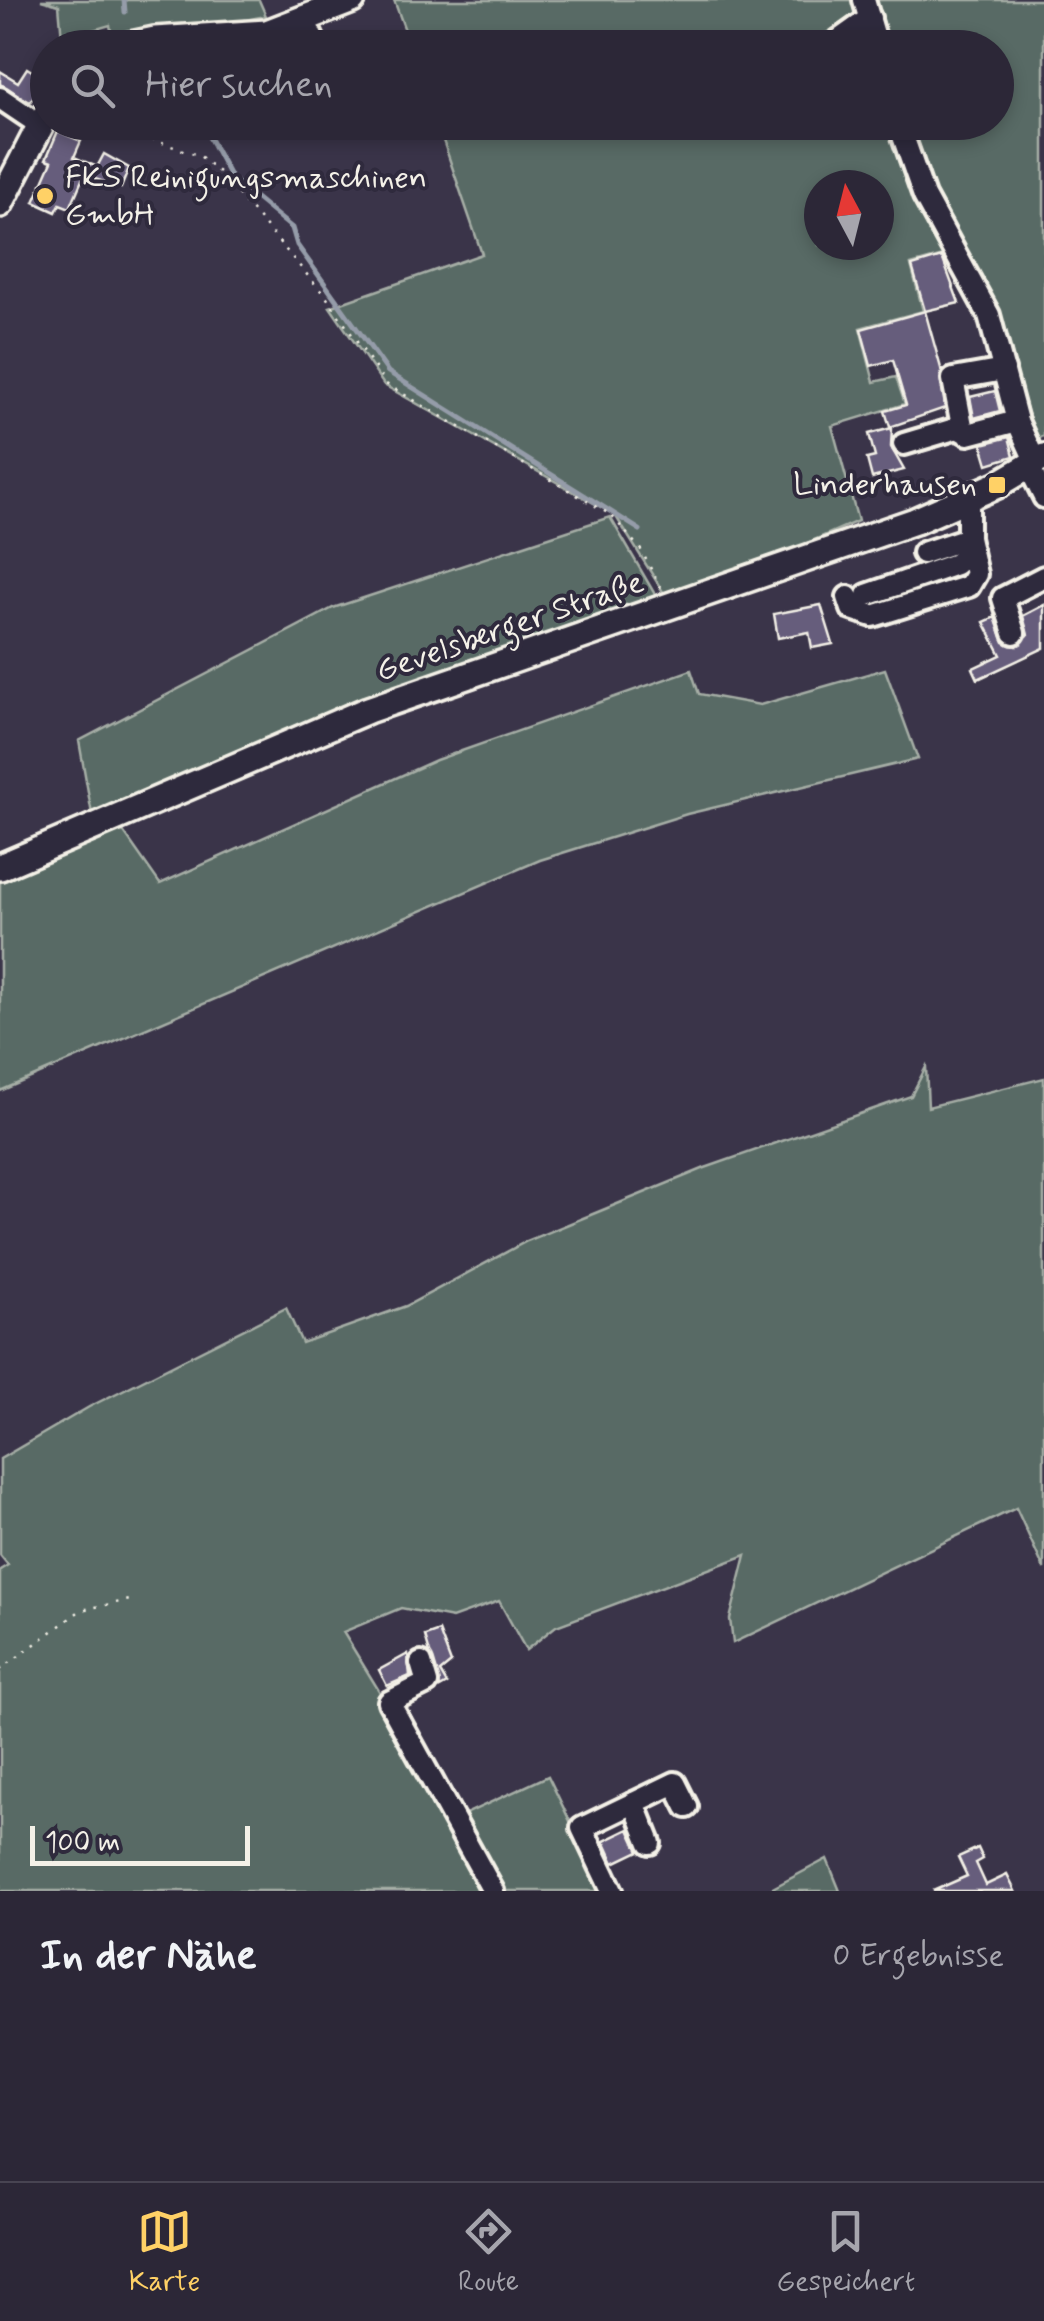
<!DOCTYPE html>
<html lang="de">
<meta charset="utf-8">
<style>
:root{--surface:#2c2737;--page:#383342;--text:#f1f3f6;--muted:#a6a5ad;--line:#484452;--accent:#ffd166}
body{margin:0;font-family:Mynerve,sans-serif;background:var(--page);color:var(--text)}
.compass{position:absolute;left:804px;top:170px;width:90px;height:90px;border-radius:50%;background:var(--surface);box-shadow:0 5px 15px #0003;rotate:353deg}
.scale{position:absolute;left:30px;bottom:25px;width:220px;box-sizing:border-box;padding-left:10px;border:5px solid #f4f1e8;border-top:0;font-size:28px;line-height:35px;white-space:nowrap;color:#f4f1e8;-webkit-text-stroke:8px #2f2a3d;paint-order:stroke}
.list{margin:0;padding:0;list-style:none}
h2{display:flex;justify-content:space-between;align-items:center;height:130px;margin:0;padding:0 40px;font-size:42px}
h2 small{font-size:32px;font-weight:400;color:var(--muted)}
.icon{flex:none;width:55px;height:55px;fill:none;stroke:currentColor;stroke-width:2;stroke-linecap:round;stroke-linejoin:round}
.map{position:relative;flex:none;width:1044px;height:1891px;overflow:hidden}
.search{position:absolute;background:var(--surface);box-shadow:0 5px 15px #0003;left:30px;right:30px;top:30px;height:110px;display:flex;align-items:center;gap:25px;box-sizing:border-box;padding:0 35px;border-radius:55px;color:var(--muted);font-size:38px}
.sheet{height:290px;background:var(--surface)}
nav{display:flex;justify-content:space-around;align-items:center;box-sizing:border-box;height:140px;border-top:2px solid var(--line);background:var(--surface);font-size:28px;color:var(--muted)}
nav a{display:grid;justify-items:center;gap:5px}
nav .on{color:var(--accent)}
.map>svg:first-child{display:block}
</style>
<div class="map">
<svg width="1044" height="1891" viewBox="0 0 1044 1891">
<rect width="100%" height="100%" fill="#3a3449"/>
<filter id="ink" filterUnits="userSpaceOnUse"><feTurbulence type="fractalNoise" baseFrequency=".01" numOctaves="2"/><feDisplacementMap in="SourceGraphic" scale="20" xChannelSelector="R" yChannelSelector="G"/><feConvolveMatrix kernelMatrix="1 2 1 2 8 2 1 2 1" color-interpolation-filters="sRGB"/></filter>
<g filter="url(#ink)">
<g fill="#586b65" stroke="#a6aea6" stroke-width="2.5" fill-rule="evenodd">
<polygon points="41,0 259,0 266,16 114,45 110,25 62,39 59,5"/>
<path d="M394 0H1044V435L1039 439 1035 433C1020 396 1015 356 1001 319 989 286 970 258 951 229L947 255 911 265 923 311 860 328 874 382 896 377 905 404 832 426 858 521 670 603 615 515 384 385 330 307 482 254 437 123 996 122V48L411 47ZM819 185H879V245H819Z"/>
<polygon points="610,517 660,603 93,820 79,741 333,608"/>
<polygon points="885,669 918,759 687,814 540,860 0,1091 0,876 118,824 160,884 436,760 691,670 699,694 760,705"/>
<polygon points="926,1067 928,1107 1044,1078 1044,1569 1016,1508 733,1643 730,1619 746,1555 556,1626 526,1650 499,1601 452,1618 401,1608 343,1632 457,1818 548,1776 604,1891 0,1891 0,1570 8,1565 0,1555 0,1459 89,1407 286,1308 302,1343 406,1306 527,1241 705,1168 911,1096"/>
<polygon points="827,1859 840,1891 767,1891"/>
</g>
<g fill="none" stroke-linecap="round" stroke-linejoin="round">
<g stroke="#959ca9" stroke-width="5">
<polyline points="124,0 125,12"/>
<polyline points="201,122 231,178 292,228 297,245 388,372 640,530"/>
</g>
</g>
<g fill="#665d7b" stroke="#f4f1e8" stroke-width="2.5">
<polygon points="27,68 45,79 30,102 0,84 0,71 18,82"/>
<polygon points="58,131 81,141 74,157 97,167 104,154 129,168 121,188 84,175 70,208 60,204 56,212 34,202 52,161 46,159"/>
<polygon points="942,257 959,303 925,311 912,266"/>
<polygon points="925,311 942,372 945,408 890,427 885,411 906,405 893,360 871,366 861,329"/>
<polygon points="995,391 1000,411 974,418 970,397"/>
<polygon points="892,428 891,447 904,470 872,478 867,459 875,457 869,434"/>
<polygon points="1009,437 1014,456 988,464 982,444"/>
<polygon points="821,605 833,644 812,648 809,632 778,638 774,614"/>
<polygon points="1044,605 1044,648 978,679 973,668 1001,655 984,622 995,617 1004,642 1017,646 1028,635 1023,616"/>
<polygon points="439,1631 451,1663 440,1672 447,1684 440,1688 425,1636"/>
<polygon points="408,1654 410,1676 387,1686 379,1670"/>
<polygon points="629,1829 639,1851 614,1863 604,1841"/>
<polygon points="978,1848 983,1859 976,1863 986,1885 1007,1875 1015,1891 933,1891 967,1876 958,1857"/>
</g>
<g fill="none" stroke-linecap="round" stroke-linejoin="round">
<defs>
<g id="minor">
<polyline points="864,0 878,48"/>
<polyline points="305,21 317,48"/>
<polyline points="828,48 870,18"/>
<polyline points="0,98 40,125"/>
<polyline points="898,122 924,196 989,315 1017,421 1036,463"/>
<polyline points="1004,370 953,379 963,431 968,434 1017,421"/>
<polyline points="904,444 961,427"/>
<polyline points="1029,467 1044,497"/>
<polyline points="923,553 968,538"/>
<polyline points="867,595 956,564 971,550"/>
<polyline points="848,597 852,609 873,616 969,586 976,574 968,538 968,499"/>
<polyline points="1014,633 1003,598 1044,577"/>
<polyline points="421,1663 427,1683 389,1702 493,1891"/>
<polyline points="634,1803 650,1843"/>
<polyline points="612,1891 582,1828 675,1783 687,1807"/>
</g>
<g id="major">
<polyline points="117,48 155,40 267,33 352,0"/>
<polyline points="0,204 48,111"/>
<polyline points="0,867 368,710 915,521 997,485 1044,457"/>
</g>
</defs>
<use href="#minor" stroke="#f4f1e8" stroke-width="28"/>
<use href="#major" stroke="#f4f1e8" stroke-width="32"/>
<g stroke="#f4f1e8" stroke-width="2.5" stroke-dasharray="2.5 8" stroke-linecap="butt">
<polyline points="102,122 200,156 219,172 327,298 386,384 611,515 641,550 661,588"/>
<polyline points="0,1670 81,1610 135,1599"/>
</g>
<use href="#minor" stroke="#2f2a3d" stroke-width="20"/>
<use href="#major" stroke="#2f2a3d" stroke-width="25"/>
</g>
</g>
<g fill="#ffd166" stroke="#2f2a3d" stroke-width="4">
<circle cx="45" cy="196" r="10"/>
<rect x="987" y="475" width="20" height="20" rx="5"/>
</g>
<g text-anchor="middle" dominant-baseline="central" stroke-width="8" stroke-linejoin="round" paint-order="stroke">
<g font-size="32" fill="#f4f1e8" stroke="#2f2a3d" text-anchor="start">
<text x="65" y="178">FKS Reinigungsmaschinen<tspan x="65" dy="37">GmbH</tspan></text>
<text x="977" y="485" text-anchor="end">Linderhausen</text>
</g>
<g font-size="32" fill="#f4f1e8" stroke="#2f2a3d">
<text transform="translate(510 627) rotate(-19)">Gevelsberger Straße</text>
</g>
</g>
</svg>
<svg class="compass" viewBox="-18 -18 36 36"><path d="M0-13l5 13h-10z" fill="#e53935"/><path d="M0 13l5-13h-10z" fill="#a6a5ad"/></svg>
<div class="scale">100 m</div>
<div class="search"><svg class="icon" aria-label="search" viewBox="0 0 24 24"><circle cx="10" cy="10" r="6"/><path d="M15 15l6 6"/></svg>Hier suchen</div>
</div>
<section class="sheet">
<h2>In der Nähe<small>0 Ergebnisse</small></h2>
<ul class="list">
</ul>
</section>
<nav>
<a class="on"><svg class="icon" aria-label="map" viewBox="0 0 24 24"><path d="M3 6l6-2 6 2 6-2v14l-6 2-6-2-6 2zM9 4v14M15 6v14"/></svg>Karte</a>
<a><svg class="icon" aria-label="directions" viewBox="0 0 24 24"><path d="M12 3l9 9-9 9-9-9zM9 14v-3h6M13 9l2 2-2 2"/></svg>Route</a>
<a><svg class="icon" aria-label="saved" viewBox="0 0 24 24"><path d="M7 4h10v16l-5-4-5 4z"/></svg>Gespeichert</a>
</nav>
